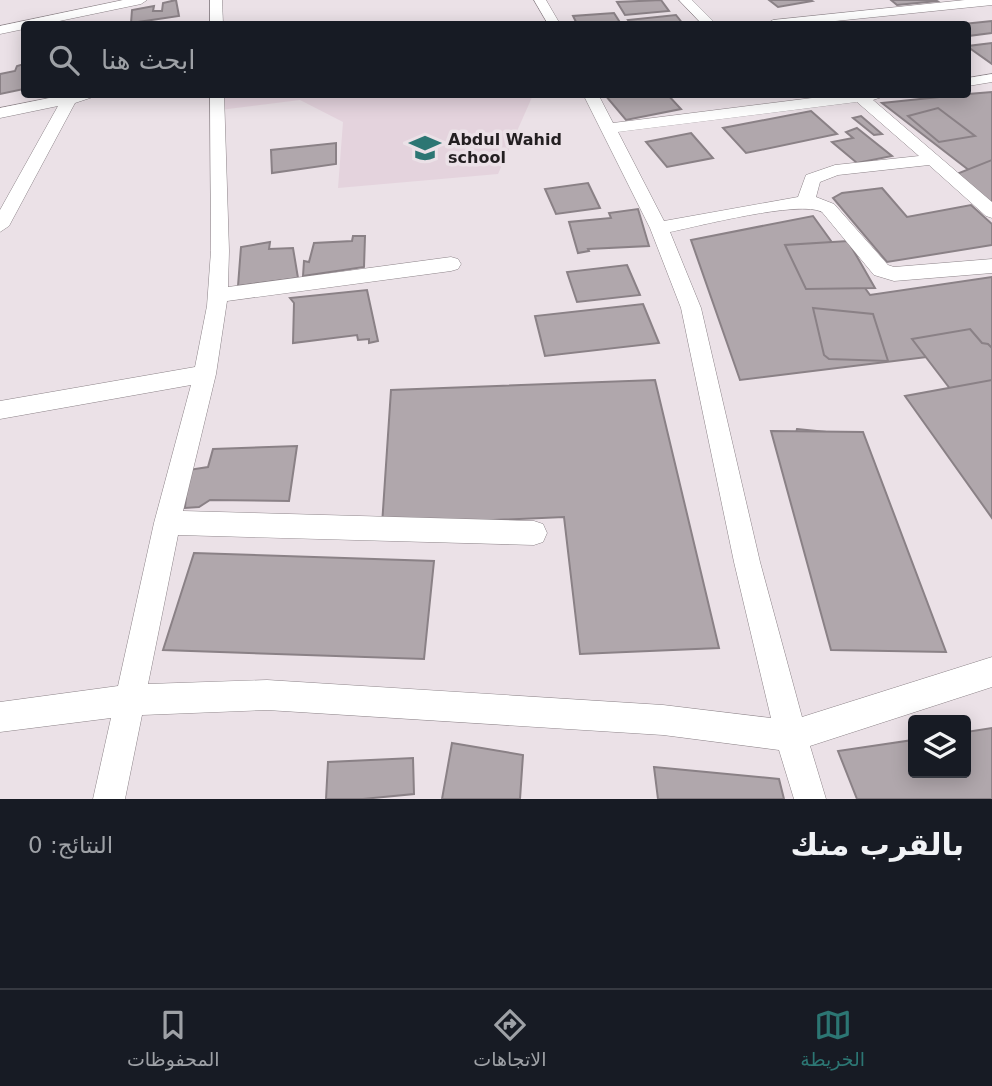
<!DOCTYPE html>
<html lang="ar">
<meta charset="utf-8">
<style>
:root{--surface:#171b24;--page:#20242c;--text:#f1f3f6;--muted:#9ea1a6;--line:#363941;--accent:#2c7673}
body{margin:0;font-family:"DejaVu Sans","Noto Sans Arabic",sans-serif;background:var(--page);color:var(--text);direction:rtl}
.controls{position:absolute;right:21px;bottom:21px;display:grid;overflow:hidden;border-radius:7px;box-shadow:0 4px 18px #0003}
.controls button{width:63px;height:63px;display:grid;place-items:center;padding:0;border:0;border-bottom:2px solid var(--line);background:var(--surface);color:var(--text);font:35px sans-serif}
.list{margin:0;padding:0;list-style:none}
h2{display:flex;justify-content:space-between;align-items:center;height:91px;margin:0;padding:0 28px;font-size:30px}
h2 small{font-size:23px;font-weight:400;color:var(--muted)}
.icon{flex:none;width:38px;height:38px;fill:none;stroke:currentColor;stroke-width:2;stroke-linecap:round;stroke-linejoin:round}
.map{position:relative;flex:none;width:992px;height:799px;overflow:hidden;direction:ltr}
.search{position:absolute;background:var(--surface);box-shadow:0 4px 18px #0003;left:21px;right:21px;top:21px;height:77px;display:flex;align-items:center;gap:18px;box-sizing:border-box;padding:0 24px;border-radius:7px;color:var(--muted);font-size:26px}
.sheet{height:189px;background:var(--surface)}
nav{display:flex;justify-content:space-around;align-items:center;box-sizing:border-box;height:98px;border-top:2px solid var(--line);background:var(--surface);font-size:19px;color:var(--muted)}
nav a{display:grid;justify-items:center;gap:4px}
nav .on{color:var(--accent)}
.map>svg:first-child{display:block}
</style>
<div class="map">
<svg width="992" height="799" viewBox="0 0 992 799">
<rect width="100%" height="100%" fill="#ebe1e7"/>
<polygon fill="#e4d3dd" points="221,94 533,95 498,174 338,188 343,122 300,100 220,110"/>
<g fill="#b0a7ac" stroke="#8a8186" stroke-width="2">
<polygon points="176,0 179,16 131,23 132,10 154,6 153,11 162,11 163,3"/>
<polygon points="661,0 669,11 625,15 617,2"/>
<polygon points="769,0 810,0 812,1 778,7"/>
<polygon points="891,0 935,0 937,1 897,5"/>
<polygon points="614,13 621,24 577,24 573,16"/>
<polygon points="676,15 683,24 631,24 628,20"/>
<polygon points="992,21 992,33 968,36 968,24 963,24"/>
<polygon points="992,43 992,64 968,47 968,46"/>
<polygon points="24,64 24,89 0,94 0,74 15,71 17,66"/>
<polygon points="992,92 992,188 882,103 968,94"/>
<polygon points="667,94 681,109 626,120 605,95"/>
<polygon points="938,108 975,136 939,142 908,116"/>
<polygon points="811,111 837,134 746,153 723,128"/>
<polygon points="861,116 882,134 874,135 853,118"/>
<polygon points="857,128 892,156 857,163 832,142 853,138 846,132"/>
<polygon points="691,133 713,158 667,167 646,142"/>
<polygon points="336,143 336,164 272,173 271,150"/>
<polygon points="992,160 992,206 954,175"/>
<polygon points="588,183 600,208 556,214 545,189"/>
<polygon points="882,188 907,217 971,205 992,224 992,245 887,262 833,198 842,193"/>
<polygon points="638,209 649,246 588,249 589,251 578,253 569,222 611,218 609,213"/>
<polygon points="813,216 870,295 992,277 992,349 740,380 691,240"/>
<polygon points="353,236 365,236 364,267 303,276 304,261 309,262 314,243 352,241"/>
<polygon points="848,241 875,288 806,289 785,245"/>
<polygon points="270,242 269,249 293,248 298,278 238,286 241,247"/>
<polygon points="627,265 640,295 577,302 567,272"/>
<polygon points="367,290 378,341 369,343 369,339 358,340 357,335 293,343 294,303 290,298"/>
<polygon points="643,304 659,343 545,356 535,316"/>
<polygon points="813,308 873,314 888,361 829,359 824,355"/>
<polygon points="970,329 982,343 988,344 992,348 992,386 951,390 912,339"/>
<polygon points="655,380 719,648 580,654 564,517 382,525 391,390"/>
<polygon points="992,380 992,518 905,396"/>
<polygon points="797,429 836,433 858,491 794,492 778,435 796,433"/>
<polygon points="771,431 863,432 946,652 831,650"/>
<polygon points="297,446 289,501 210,500 199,507 185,508 188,470 208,467 213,449"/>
<polygon points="194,553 434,561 424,659 163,650"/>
<polygon points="992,728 992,799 857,799 838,751 913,740 913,773 966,773 966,732"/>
<polygon points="452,743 523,755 520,799 442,799"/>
<polygon points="413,758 414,794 363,799 326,799 328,762"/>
<polygon points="654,767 779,779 784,799 658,799"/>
</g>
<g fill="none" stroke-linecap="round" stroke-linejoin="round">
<defs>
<g id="minor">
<polygon points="123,0 147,0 141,4 45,24 24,24 24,29 0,34 0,26"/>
<polygon points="210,0 222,0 223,24 210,24"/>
<polygon points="534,0 546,0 560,24 548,24"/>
<polygon points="679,0 692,0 716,24 702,24"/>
<polygon points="965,0 992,0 992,5 806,24 766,24 773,20"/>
<polygon points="992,74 992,82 968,86 968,78"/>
<polygon points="69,94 102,94 75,103 9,226 0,232 0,210 58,106 0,118 0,108"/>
<path d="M210 94H224L229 251 228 287 451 257 458 259 461 264 458 269 451 271 227 301 216 374 183 511 534 521 543 524 547 533 543 542 534 545 178 535 148 684 267 680 663 705 771 718 734 562 681 308 650 228 583 94H598L613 123 844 94H891L873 100 992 202V218L986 216 929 165 838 175 820 182 816 197 834 204 888 265 894 267 992 259V273L894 281 874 275 822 212C800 200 699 226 670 232L701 308 760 562 802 717 992 657V687L810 746 826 799H794L779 750 663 735 267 710 142 715 125 799H93L111 718 0 732V702L118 686 154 523 191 385 0 419V401L195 367 207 306 211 251ZM857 102 919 156 835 165 806 175 798 197 664 221 618 132Z"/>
</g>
</defs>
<use href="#minor" stroke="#8c8388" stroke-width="1"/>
<use href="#minor" fill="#fff" fill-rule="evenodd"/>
</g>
<defs>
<symbol id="school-bare" viewBox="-9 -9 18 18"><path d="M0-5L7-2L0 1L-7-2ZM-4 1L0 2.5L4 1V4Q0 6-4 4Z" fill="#2c7673" stroke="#ebe1e7" stroke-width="2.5" paint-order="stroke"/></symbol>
</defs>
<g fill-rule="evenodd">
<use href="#school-bare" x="403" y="126" width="44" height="44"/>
</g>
<g text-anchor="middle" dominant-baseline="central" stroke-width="7" stroke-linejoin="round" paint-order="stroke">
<g font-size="16" font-weight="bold" fill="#231f21" stroke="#ebe1e7" text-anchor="start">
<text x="448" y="139">Abdul Wahid<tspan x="448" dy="18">school</tspan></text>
</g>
</g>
</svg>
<div class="controls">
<button><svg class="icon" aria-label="layers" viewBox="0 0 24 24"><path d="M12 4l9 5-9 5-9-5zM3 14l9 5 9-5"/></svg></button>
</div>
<div class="search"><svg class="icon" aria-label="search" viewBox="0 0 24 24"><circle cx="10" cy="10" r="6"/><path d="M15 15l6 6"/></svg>ابحث هنا</div>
</div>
<section class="sheet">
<h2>بالقرب منك<small>النتائج: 0</small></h2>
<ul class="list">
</ul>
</section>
<nav>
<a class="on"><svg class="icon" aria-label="map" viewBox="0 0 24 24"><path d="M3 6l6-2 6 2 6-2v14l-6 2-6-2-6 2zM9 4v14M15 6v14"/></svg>الخريطة</a>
<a><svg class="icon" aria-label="directions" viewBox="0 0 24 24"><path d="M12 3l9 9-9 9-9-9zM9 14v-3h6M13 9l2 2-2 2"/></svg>الاتجاهات</a>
<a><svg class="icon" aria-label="saved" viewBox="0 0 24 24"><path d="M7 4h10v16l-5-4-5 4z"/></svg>المحفوظات</a>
</nav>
